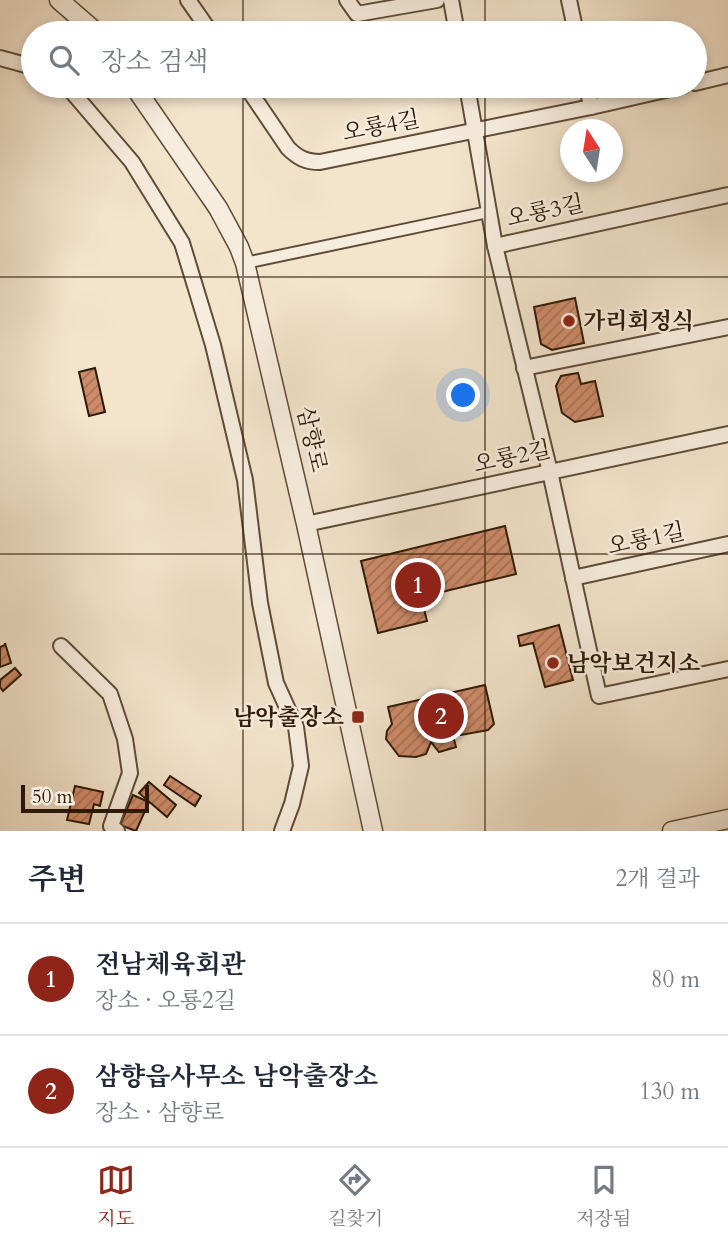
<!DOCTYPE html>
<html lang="ko">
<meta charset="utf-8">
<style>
:root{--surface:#fff;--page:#f2f2f3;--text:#1f2937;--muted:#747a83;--line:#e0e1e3;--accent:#8f2418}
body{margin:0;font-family:Cardo,"Noto Serif KR",serif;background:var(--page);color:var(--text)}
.compass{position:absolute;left:560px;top:119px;width:63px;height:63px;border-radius:50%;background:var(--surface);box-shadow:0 4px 10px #0003;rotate:348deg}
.scale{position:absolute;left:21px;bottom:18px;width:128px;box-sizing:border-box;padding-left:7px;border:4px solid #2e1a06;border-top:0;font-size:19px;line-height:24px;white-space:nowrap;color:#2e1a06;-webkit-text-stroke:5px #f7edde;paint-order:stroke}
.you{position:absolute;left:464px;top:396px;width:24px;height:24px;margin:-18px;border:5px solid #fff;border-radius:50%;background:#1a73e8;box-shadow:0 0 0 10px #1a73e833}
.badge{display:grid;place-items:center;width:46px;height:46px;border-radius:50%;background:var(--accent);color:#fff;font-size:23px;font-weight:700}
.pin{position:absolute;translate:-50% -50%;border:4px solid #fff;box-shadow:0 2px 7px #0006}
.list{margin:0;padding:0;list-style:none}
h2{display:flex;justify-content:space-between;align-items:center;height:91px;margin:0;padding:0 28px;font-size:30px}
h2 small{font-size:23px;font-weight:400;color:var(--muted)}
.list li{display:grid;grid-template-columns:46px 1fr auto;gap:21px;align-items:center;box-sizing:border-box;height:112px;padding:0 28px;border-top:2px solid var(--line)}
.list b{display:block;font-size:26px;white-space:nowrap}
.list p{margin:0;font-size:23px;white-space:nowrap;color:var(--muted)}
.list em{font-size:23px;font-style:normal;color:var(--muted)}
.icon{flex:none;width:38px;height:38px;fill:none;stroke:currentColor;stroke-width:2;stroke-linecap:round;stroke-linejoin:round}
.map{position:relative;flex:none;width:728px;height:831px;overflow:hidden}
.search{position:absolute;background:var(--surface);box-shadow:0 4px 10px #0003;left:21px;right:21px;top:21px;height:77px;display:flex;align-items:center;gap:18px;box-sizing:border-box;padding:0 24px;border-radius:38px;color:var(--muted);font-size:26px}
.sheet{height:315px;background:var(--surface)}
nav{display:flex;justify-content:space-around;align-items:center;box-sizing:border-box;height:98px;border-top:2px solid var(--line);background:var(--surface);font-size:19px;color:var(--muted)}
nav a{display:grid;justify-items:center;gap:4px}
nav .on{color:var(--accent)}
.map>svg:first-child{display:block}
</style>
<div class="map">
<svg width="728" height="831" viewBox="0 0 728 831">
<defs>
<pattern id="building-hatch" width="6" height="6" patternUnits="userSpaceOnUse" patternTransform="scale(1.75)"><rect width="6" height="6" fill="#cf8c6a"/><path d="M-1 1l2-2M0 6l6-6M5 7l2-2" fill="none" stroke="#a87255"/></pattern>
</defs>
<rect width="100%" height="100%" fill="#f3e4cc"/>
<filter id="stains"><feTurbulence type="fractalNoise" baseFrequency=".00286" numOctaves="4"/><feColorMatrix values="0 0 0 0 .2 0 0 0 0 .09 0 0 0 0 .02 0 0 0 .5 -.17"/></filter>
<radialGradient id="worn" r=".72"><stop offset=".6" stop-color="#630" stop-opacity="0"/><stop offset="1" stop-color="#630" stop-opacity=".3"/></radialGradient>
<g fill="url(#building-hatch)" stroke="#2e1a06" stroke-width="2">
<polygon points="575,298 584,343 552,350 541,344 534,307"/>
<polygon points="95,368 105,412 89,416 79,372"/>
<polygon points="578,373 581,384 595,381 603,416 575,422 562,413 556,386 561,376"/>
<polygon points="505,526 516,574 421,597 427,621 378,633 361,561"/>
<polygon points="559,625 573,680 545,687 533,643 520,646 518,636"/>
<polygon points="5,643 11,663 0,667 0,647 5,645"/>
<polygon points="15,668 21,675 3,691 0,687 0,680"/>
<polygon points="485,685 494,724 488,730 461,735 451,728 456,747 439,752 431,742 426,754 416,757 399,756 386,739 387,731 392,724 388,707"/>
<polygon points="170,776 201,796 195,806 164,785"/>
<polygon points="149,782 176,805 167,817 139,793"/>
<polygon points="75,786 103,792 100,806 94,804 89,824 67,820"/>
<polygon points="133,795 149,802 136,831 120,825"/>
</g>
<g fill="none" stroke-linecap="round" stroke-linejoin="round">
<defs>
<polyline id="pedestrian" points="245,263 488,212"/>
<g id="minor">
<polyline points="188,0 211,33"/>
<polyline points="347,0 357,14 437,0"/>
<polyline points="451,0 457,33"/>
<polyline points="569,0 576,33"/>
<polyline points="0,58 33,67"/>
<polyline points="695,83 728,75"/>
<polyline points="67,86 132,162 182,243 213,345 245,480 260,603 276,683 296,727 301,766 292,804 282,831"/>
<path d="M246 86 288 148C298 158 306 162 320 162L591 107 683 86"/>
<polyline points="467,86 495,246 550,472 599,696 728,669"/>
<polyline points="587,86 591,107"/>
<polyline points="495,246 728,195"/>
<polyline points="524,368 728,327"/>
<polyline points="306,524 728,434"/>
<polyline points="573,578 728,544"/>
<polyline points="61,646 110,694 125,739 130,773 111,826 117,831"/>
</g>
<g id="tertiary">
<polyline points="59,0 97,33"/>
<polyline points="134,86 218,208 239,247 245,263 306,524 373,831"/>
<polyline points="672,831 728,819"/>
</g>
</defs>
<use href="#pedestrian" stroke="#5f4c38" stroke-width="14"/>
<use href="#minor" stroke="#5f4c38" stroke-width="18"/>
<use href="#tertiary" stroke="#5f4c38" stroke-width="21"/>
<use href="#pedestrian" stroke="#f7edde" stroke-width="10"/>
<use href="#minor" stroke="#f7edde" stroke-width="14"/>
<use href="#tertiary" stroke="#f7edde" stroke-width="18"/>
</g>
<path fill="none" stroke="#2e1a06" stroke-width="2" stroke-opacity="0.55" d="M243 0V33M485 0V33M243 86V831M485 86V831M0 277H728M0 554H728"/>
<g fill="#8f2418" stroke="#f7edde" stroke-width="2.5">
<circle cx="569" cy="321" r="7"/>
<circle cx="553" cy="663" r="7"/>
<rect x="351" y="710" width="14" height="14" rx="3.5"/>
</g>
<g text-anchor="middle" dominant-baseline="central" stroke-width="5" stroke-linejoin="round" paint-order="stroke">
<g font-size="23" fill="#2e1a06" stroke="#f7edde">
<text transform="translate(381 126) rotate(-11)">오룡4길</text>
<text transform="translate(545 211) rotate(-12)">오룡3길</text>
<text transform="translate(312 439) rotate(77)">삼향로</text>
<text transform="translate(512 457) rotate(-12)">오룡2길</text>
<text transform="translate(646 539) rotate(-12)">오룡1길</text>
</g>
<g font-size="23" font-weight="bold" fill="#2e1a06" stroke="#f7edde" text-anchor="start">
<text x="583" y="321">가리회정식</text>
<text x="567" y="663">남악보건지소</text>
<text x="344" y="717" text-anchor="end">남악출장소</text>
</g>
</g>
<rect width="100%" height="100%" filter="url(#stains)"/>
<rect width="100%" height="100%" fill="url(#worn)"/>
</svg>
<svg class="compass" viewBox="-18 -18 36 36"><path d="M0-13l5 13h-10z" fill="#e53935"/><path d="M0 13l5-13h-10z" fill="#747a83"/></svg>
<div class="scale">50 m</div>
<div class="you"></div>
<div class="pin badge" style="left:418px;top:585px">1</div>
<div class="pin badge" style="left:441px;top:716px">2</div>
<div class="search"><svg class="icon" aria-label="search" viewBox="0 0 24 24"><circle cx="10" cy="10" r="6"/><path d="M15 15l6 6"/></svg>장소 검색</div>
</div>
<section class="sheet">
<h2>주변<small>2개 결과</small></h2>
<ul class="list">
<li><span class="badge">1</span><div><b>전남체육회관</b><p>장소 · 오룡2길</p></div><em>80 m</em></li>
<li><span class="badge">2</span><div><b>삼향읍사무소 남악출장소</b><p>장소 · 삼향로</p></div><em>130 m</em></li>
</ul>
</section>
<nav>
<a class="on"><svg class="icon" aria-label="map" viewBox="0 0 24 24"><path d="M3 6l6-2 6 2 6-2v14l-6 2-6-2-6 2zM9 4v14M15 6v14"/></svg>지도</a>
<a><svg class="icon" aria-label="directions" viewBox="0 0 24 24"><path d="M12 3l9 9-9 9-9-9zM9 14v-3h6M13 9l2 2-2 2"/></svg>길찾기</a>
<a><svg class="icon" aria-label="saved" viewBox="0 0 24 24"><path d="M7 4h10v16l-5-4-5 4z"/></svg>저장됨</a>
</nav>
